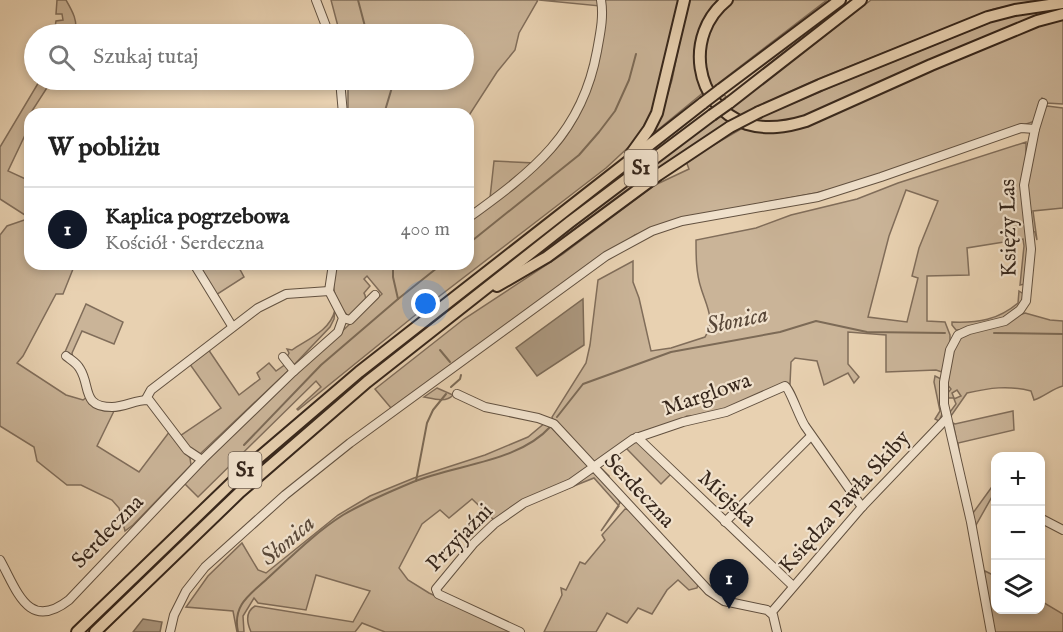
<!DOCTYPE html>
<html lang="pl">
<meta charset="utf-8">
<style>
:root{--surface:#fff;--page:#f6f6f6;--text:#222;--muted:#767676;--line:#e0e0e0;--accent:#111827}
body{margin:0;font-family:"IM FELL English",serif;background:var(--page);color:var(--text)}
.controls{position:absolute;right:18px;bottom:18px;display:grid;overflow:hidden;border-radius:12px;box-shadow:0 3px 9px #0003}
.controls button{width:54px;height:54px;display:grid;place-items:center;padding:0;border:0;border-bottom:2px solid var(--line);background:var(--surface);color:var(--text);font:30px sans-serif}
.you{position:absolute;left:426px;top:304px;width:21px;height:21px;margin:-15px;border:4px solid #fff;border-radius:50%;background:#1a73e8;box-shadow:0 0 0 9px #1a73e833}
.badge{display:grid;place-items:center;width:39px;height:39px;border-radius:50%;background:var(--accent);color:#fff;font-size:20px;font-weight:700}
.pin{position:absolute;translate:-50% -50px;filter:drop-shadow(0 2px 3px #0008)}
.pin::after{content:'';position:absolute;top:32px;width:21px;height:18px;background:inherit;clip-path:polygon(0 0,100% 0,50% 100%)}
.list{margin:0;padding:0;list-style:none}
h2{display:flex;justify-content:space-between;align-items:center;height:78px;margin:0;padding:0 24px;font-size:26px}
h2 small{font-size:20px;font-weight:400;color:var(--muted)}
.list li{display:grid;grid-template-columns:39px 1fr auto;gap:18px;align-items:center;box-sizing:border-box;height:84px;padding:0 24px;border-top:2px solid var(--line)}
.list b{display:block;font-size:22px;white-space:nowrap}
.list p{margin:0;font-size:20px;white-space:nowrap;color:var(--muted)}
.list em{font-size:20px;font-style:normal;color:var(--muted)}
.icon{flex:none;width:33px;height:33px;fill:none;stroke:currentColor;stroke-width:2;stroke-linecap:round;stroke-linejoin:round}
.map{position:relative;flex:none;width:1063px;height:632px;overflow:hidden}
.search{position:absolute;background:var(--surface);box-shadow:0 3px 9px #0003;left:24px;top:24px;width:450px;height:66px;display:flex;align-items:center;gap:15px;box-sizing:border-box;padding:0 21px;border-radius:33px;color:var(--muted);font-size:22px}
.panel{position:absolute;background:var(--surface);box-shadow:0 3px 9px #0003;left:24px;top:108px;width:450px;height:162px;border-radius:18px}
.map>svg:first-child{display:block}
</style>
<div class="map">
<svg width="1063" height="632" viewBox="0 0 1063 632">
<rect width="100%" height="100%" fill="#e8d1b1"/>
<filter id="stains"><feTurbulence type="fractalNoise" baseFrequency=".00333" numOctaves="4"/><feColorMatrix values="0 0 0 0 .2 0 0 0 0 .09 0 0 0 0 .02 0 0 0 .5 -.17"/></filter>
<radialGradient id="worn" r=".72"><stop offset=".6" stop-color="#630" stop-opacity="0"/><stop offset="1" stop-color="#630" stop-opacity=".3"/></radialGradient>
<g fill="#cab498" stroke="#806d5a" stroke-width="1.5" fill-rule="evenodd">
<path d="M57 0H66C73 12 78 21 75 34H54L56 21 63 20 62 14H56Z"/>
<polygon points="331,0 538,0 519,33 515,50 497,72 468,117 468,114 348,114 348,80 464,80 464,34 340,34"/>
<polygon points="539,0 599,0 600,6"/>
<path d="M604 0H681L654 110 634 142 606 168 424 308 298 410 297 409 321 387 316 381 198 497 184 483 277 392 382 294 367 276 364 279 370 286 364 293C370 303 358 309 351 316L347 315C333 300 331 284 335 264H468V222C514 187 569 154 586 96 595 65 598 31 604 0Z"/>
<path d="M688 0H721C690 25 691 58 704 92L649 137 663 109 672 80Z"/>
<path d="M733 0H827L716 85 734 106 871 0H1038L994 9 823 77 754 108 766 115 838 84 996 20 1022 13 1055 10 796 119C784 121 771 124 759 122 720 114 702 83 706 46 706 42 706 36 707 32 711 20 724 8 733 0Z"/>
<polygon points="1063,17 1063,104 1046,103 1046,100 1042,98 1035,121 857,182 816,193 687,217 635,235 391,408 375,389 464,319 563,254 655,185 689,169 686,161 746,126 770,131 1037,25"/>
<polygon points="40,80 52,80 30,114 26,133 8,171 30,181 30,215 28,217 0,199 0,147"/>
<polygon points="1047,106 1063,108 1063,208 1033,211 1037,240 1035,232 1032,231 1026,194 1036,134 1044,108"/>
<polygon points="722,114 732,120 652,172 546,252 527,264 526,263"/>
<path d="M1026 142V158L1021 189 1028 248 1025 284 1020 285 1024 246 1023 239 967 248 969 275 927 276V321L945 322 950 335V343L942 372 936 370 886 372V335L848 332V364L859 377 854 383 848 373 824 385 817 361 795 358 791 362 790 384 784 383 735 407 698 416H687L677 422 639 434 595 464 554 423 552 417 586 363 590 345 598 280 633 261V282L639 298 651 351 671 348 705 337C716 320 706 305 701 288 696 273 696 256 696 240L756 228 791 215 857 199 898 183ZM906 190 938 201 919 248 912 276 918 278 907 322 868 317 889 236Z"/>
<polygon points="494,161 534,163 490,198"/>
<polygon points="30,218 30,264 75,264 63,294 56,294 23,356 17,363 66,395 83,400 87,397 115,409 97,446 139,472 170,431 190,458 191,465 133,525 125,531 119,508 112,500 81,485 67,485 37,461 34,447 0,426 0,235 7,226"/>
<polygon points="198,264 200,267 205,264 237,264 244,277 216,295"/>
<path d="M1019 291 1025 295C1017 323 983 321 960 330H956L952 325V322C978 323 998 320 1018 303Z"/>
<polygon points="86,304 123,322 114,344 82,331 72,353 73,358 65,352"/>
<path d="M335 310 334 319 330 327 292 367 286 359 289 353 287 349 292 350C308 339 330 331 335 310Z"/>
<path d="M1025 313 1050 320 1063 321V386C1052 389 1045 396 1034 400L1031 391C1008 385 989 388 967 393L951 416 950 412 956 404 954 399 961 396 957 390 952 393 954 398H949L947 394 951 389 946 383C949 367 950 346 964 335Z"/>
<polygon points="208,349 239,395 260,379 257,373 269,363 276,371 286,364 290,369 199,455 194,453 180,436 221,408 189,363"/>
<polygon points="935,376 941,379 943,412 939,421 935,419 940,411 934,382"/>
<path d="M437 388 453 395C446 403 434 399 424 397Z"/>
<polygon points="1013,411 1014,430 958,443 960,457 953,423 955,424"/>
<path d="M546 422 589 467 577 476 494 520 472 499 449 518 440 510 422 524 399 568 408 580 429 593 514 632H385L362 623 355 632H251C247 623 245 612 255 606L353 622 370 591 316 575 306 610 258 603 254 598 243 616 244 632H237L233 611 186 607 208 576 242 543 258 570 266 573 338 515 370 496 414 478 485 455 528 437Z"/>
<polygon points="636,440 671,474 661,484 626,448 600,467 609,476 606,479 599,471 599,466"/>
<polygon points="591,473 596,473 616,495 620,503 601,531 619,506 594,478 541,499"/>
<polygon points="994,484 995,485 995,491 993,493 995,496 993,495 976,525 973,524 967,490 973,513"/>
<polygon points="625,509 630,510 698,584 697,588 689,590 678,580 667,590 652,614 638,608 627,623 607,613 596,632 544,632 562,595 561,588 566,590 580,562 585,564 605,540 602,535"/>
<polygon points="985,571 995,576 996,610 1040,610 1041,601 1063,614 1063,632 993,632 984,577"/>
</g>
<g fill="#ab977e" stroke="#7c6a56" stroke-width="1.5">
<polygon points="583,299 584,345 537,376 516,348"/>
<polygon points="143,619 162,622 160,632 133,632"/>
</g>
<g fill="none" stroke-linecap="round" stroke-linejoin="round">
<g stroke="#7c6a56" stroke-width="2">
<polyline points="358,0 367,34"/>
<polyline points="384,114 393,84 390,80"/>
<polyline points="468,244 579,155 599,132 615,111 629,80 636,54"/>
<polyline points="393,264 393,277 398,299"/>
<polyline points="994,333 1063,334"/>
<polyline points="440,350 450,362"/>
<polyline points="451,387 460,379 461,375"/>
<polyline points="557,417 583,384 671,352 780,332 816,321 867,332 945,333"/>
<polyline points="244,445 321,365 398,299 442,264"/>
<polyline points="416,481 427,423 433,410 446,394"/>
<path d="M238 632C232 604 251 594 269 577 292 556 316 532 343 515 365 502 389 492 413 482 456 464 518 463 551 426"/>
</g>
<defs>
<g id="minor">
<polyline points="316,0 329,34"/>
<polyline points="340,80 343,114"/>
<path d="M468 218C533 171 582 134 597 51 600 34 604 17 601 0"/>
<polyline points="194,264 232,326"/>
<polyline points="343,318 350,320 375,295"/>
<path d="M66 356C71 360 77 363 80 369 91 386 81 407 112 407 125 407 137 399 149 400L187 450 202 460"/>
<polyline points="283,357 294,371"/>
<polyline points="457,394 485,407 538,418 554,424 709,591 724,601 767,610 773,615 777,632"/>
<polyline points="146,399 151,390 258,308 286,294 329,291"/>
<polyline points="637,437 793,586"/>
<polyline points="1040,518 1063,530"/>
<polyline points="725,522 811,436"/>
<path d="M0 560C17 590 28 632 69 600L202 460 294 371 338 332 343 318 329 291 333 264"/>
<polyline points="771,613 862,507 947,418"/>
<polyline points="170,632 174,615 186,591 205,567 285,495 350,443 606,256 652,231 682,221 818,197 881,177 1021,128 1035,129"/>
<path d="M520 632 438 594 436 589 474 543 494 524 524 503 571 483 633 439 683 422 726 412 785 386C790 389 799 417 805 426L862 507"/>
<polyline points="991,632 971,522 944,404 944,382 950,350 958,335 969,330 1005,321 1020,310 1026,301 1031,249 1024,185 1035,129 1043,103"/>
</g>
<g id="highway">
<path d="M727 0C684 34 693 106 747 124 767 130 786 127 806 121L931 65 1037 21 1063 14"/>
<polyline points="720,90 840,0"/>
<polyline points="729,103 861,0"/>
<polyline points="759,112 820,85 988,17 1015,10 1063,3"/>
<polyline points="631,154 649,129 657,113 684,0"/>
<polyline points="497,286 547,257 658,175 730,127"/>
<polyline points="77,632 249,466 359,372 703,103"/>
<polyline points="95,632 240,492 367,382 570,222 712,115"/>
</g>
</defs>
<use href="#minor" stroke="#625140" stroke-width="10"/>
<use href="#highway" stroke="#36261b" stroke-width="14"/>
<use href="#minor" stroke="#f0e1cc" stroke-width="8"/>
<use href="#highway" stroke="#e8d1b1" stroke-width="10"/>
<defs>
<g id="highway-bridge">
<polyline points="703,103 720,90"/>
<polyline points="712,115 729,103"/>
<polyline points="730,127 759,112"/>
</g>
</defs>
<use href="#highway-bridge" stroke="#36261b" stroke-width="14" stroke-linecap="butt"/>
<use href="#highway-bridge" stroke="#e8d1b1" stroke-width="10"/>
</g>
<g text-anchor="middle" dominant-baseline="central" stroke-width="4.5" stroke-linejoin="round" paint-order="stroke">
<g fill="#f0e1cc" stroke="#6e5e50" stroke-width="1.5">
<rect x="624.5" y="150" width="33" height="36" rx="4.5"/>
<rect x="228.5" y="452" width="33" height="36" rx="4.5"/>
</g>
<g font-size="21" font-weight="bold" fill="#36261b">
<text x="641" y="168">S1</text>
<text x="245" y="470">S1</text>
</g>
<g font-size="22" fill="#36261b" stroke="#f0e1cc">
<text transform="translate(1009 228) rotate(-91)">Księży Las</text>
<text transform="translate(707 395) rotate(-19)">Marglowa</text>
<text transform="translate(639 491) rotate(47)">Serdeczna</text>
<text transform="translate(727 499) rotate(43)">Miejska</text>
<text transform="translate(845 502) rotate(-48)">Księdza Pawła Skiby</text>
<text transform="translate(108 532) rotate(-46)">Serdeczna</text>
<text transform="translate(460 538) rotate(-46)">Przyjaźni</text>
</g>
<g font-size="24" font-style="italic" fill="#594839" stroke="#f0e1cc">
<text transform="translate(737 321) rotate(-12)">Słonica</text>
<text transform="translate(288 541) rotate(-41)">Słonica</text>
</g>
</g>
<rect width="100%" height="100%" filter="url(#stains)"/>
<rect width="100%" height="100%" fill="url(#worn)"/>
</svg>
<div class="controls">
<button>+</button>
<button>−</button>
<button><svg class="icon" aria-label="layers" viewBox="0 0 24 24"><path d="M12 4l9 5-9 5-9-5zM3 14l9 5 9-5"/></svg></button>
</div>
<div class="you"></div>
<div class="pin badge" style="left:729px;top:609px">1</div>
<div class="search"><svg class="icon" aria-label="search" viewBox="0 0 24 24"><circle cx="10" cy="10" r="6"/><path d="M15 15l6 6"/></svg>Szukaj tutaj</div>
<section class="panel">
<h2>W pobliżu<small></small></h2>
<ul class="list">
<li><span class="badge">1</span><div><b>Kaplica pogrzebowa</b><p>Kościół · Serdeczna</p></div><em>400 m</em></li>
</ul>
</section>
</div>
